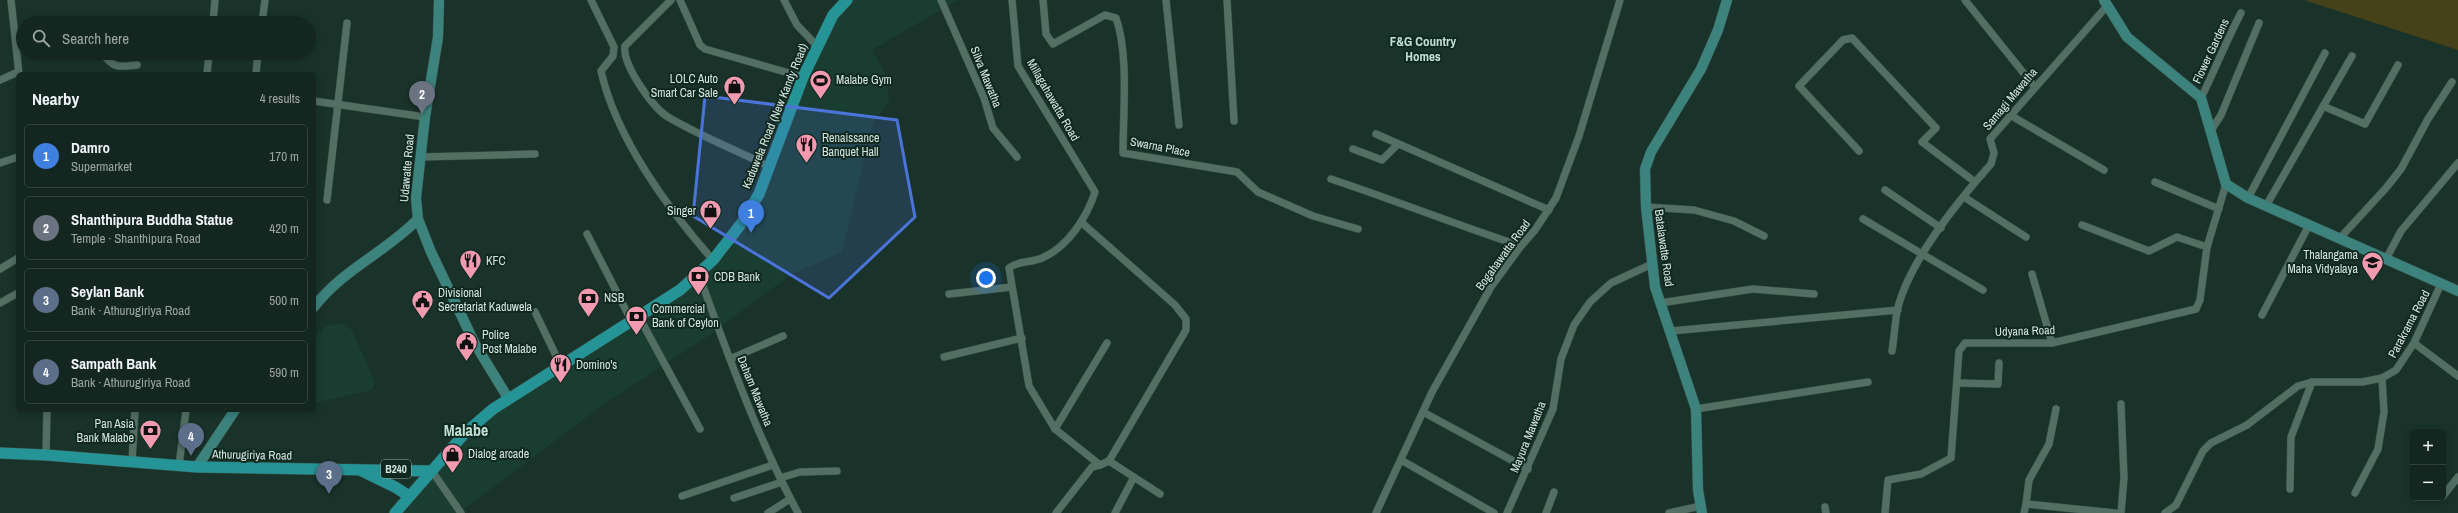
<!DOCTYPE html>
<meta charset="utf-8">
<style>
:root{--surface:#132620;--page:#1c2e29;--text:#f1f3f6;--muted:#9da5a5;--line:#32433e;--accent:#f29ab0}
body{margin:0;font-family:"Archivo Narrow",sans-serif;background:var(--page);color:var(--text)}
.controls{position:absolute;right:12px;bottom:12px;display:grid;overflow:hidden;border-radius:6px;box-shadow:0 2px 10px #0003}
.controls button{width:36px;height:36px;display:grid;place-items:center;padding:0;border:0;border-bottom:1px solid var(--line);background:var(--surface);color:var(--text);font:20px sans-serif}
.you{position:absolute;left:986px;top:278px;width:14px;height:14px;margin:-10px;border:3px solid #fff;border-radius:50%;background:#1a73e8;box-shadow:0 0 0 6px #1a73e833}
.badge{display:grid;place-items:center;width:26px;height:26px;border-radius:50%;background:var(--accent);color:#fff;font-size:13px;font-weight:700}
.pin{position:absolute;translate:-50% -33px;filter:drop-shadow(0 1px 2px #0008)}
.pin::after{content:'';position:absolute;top:21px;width:14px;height:12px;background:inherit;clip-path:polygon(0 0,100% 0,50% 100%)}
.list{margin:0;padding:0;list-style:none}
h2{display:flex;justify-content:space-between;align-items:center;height:52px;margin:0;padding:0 16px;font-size:17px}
h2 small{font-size:13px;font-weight:400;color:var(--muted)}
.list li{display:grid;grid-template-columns:26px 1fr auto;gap:12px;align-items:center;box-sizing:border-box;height:64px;margin:0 8px 8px;padding:0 8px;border:1px solid var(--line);border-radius:6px}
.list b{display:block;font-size:15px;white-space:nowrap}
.list p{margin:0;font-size:13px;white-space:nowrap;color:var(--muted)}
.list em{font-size:13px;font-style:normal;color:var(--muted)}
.icon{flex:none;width:22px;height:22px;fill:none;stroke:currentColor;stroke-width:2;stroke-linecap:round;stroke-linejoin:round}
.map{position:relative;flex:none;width:2458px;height:513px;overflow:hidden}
.search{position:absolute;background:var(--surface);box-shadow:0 2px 10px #0003;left:16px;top:16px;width:300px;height:44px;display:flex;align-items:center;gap:10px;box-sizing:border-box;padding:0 14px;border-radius:22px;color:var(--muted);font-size:15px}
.panel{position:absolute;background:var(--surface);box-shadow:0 2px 10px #0003;left:16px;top:72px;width:300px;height:340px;border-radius:6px}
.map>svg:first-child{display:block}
</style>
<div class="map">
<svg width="2458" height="513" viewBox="0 0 2458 513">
<rect width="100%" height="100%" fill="#19332a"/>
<g fill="#193d31">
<polygon points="853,0 958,0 872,50 887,76 889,102 873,122 842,252 792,274 711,334 601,406 459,513 401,513 468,436 496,412 683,293 744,226 828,33 845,7"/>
<polygon points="341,323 352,330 375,382 372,390 314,403 314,339 326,326"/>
</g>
<polygon fill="#454119" points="2304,0 2458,0 2458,50"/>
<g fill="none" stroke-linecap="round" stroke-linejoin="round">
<defs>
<g id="street">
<polyline points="11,0 19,74"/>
<path d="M591 0 614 47 613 56 601 71C616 138 668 209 713 260"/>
<path d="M671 0 625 46C622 64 652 107 668 117 700 136 736 150 770 167"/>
<polyline points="680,0 700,45 705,49 803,77"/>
<polyline points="784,0 797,25 817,46"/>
<polyline points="941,0 984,98 993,128 1017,157"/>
<path d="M1012 0 1018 66 1095 192C1087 217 1068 247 1042 258 1031 263 1019 260 1009 268L1029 386 1055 429 1100 465 1109 461 1160 494"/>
<path d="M1043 0 1046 34 1053 44 1105 15 1116 18C1129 54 1123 113 1123 153L1237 172 1258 192 1313 216 1358 229"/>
<polyline points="1166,0 1179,125"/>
<polyline points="1227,0 1234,121"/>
<polyline points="1965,0 2034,86"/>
<polyline points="213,23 215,0"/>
<polyline points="262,23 265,0"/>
<path d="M102 53C114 69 118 67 137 65"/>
<polyline points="207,74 209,53"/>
<polyline points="256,74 258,53"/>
<polyline points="0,80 18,72"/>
<path d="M2201 98C2215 70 2226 41 2241 13"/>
<polyline points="314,101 425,117"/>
<polyline points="2323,106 2365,124 2398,65"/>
<polyline points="2010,115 2104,170"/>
<polyline points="2210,132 2221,115 2259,23"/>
<polyline points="1376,134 1549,210"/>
<polyline points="1353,149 1382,160 1398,144"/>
<polyline points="1859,151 1799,86 1843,40 1852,38 1936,128 1922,142 1975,182"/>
<polyline points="420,157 535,154"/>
<polyline points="0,163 18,157"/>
<path d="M1331 179C1394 200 1457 225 1521 246"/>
<polyline points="2155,182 2219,209"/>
<polyline points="1885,190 1941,228"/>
<polyline points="1964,197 2026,237"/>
<polyline points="2248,198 2325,53"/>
<polyline points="327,200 347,23"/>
<polyline points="2266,206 2352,56"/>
<polyline points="1646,207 1694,210 1734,221 1764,236"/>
<polyline points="1863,219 1983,290"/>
<polyline points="1081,222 1175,305 1186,319 1186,330 1109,461"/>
<polyline points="2082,225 2149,251 2177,237 2207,247"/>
<polyline points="587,234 632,322"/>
<polyline points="2340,238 2386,188 2401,169 2428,119 2452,82"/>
<polyline points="2386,259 2401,231 2458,163"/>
<polyline points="0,269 18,258"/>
<polyline points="2032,274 2052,343"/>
<path d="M699 275C728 355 757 437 798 513"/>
<polyline points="949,294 1012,287"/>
<polyline points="0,303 18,293"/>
<polyline points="1660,303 1753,289 1814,294"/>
<polyline points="535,312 561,366"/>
<polyline points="2262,315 2309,225"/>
<polyline points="639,317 700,429"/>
<polyline points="1671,331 1898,310"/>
<polyline points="2414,343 2458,376"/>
<path d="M1892 351C1894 338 1895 324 1897 311 1908 263 1958 201 1991 164L1994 153 1990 139 2107 6"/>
<polyline points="944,357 1022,338"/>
<polyline points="730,359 783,336"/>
<polyline points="1957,383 1998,384 1999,363"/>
<polyline points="2121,404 2124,478 2121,513"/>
<polyline points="1696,409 1868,382"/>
<polyline points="1423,412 1528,469"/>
<polyline points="1055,429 1107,343"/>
<polyline points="46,455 47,410"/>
<polyline points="1401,460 1494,513"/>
<polyline points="132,462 135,410"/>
<polyline points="179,466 186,410"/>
<polyline points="432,471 461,513"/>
<polyline points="780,478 800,472 837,471"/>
<polyline points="2290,489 2291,437 2312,382"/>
<polyline points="2355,493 2378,449 2384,412 2382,378"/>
<polyline points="682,496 773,465"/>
<polyline points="2443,496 2458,477"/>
<polyline points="734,498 782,482"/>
<polyline points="2026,504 2029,480 2049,444 2056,409"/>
<polyline points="1825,507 1826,513"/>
<polyline points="768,513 790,499"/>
<polyline points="1056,513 1092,467 1100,465"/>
<polyline points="1115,513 1134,477"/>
<polyline points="1376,513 1432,392 1491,287 1521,246 1535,230 1556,198 1579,136 1620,0"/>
<polyline points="1507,513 1553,409 1561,359 1574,325 1590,302 1611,283 1652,264"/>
<polyline points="1546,513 1554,492"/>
<polyline points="1669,513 1701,506"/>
<polyline points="1885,513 1888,480 1921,474 1951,458 1959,351 1965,343 2052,343 2196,309 2200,300 2207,247 2226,184"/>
<polyline points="2024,513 2026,504 2115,513"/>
<polyline points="2165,513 2176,505 2203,451 2211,443 2247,425 2298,386 2312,382 2362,382 2382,378 2396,370 2414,343 2441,284"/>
</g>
<g id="secondary">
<polyline points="439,0 438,37 425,117 416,198 418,219 431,252 475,344 508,398"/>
<polyline points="2104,0 2127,37 2201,98 2226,184 2248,198 2458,291"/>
<path d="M314 307C342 270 386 252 418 219"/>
<polyline points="197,467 235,410"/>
<polyline points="1702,513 1698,490 1696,409 1655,287 1646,207 1645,169 1651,152 1701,69 1718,30 1727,0"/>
</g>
<g id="primary">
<polyline points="0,453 46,455 197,467 432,471"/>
<polyline points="362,471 395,487 409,496"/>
<polyline points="395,513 465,433 493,409 680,290 713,260 741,224 759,194 803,77 833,15 847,0"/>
</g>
</defs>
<use href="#street" stroke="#395048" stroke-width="8"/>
<use href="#secondary" stroke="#395048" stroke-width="11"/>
<use href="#primary" stroke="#395048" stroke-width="12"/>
<use href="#street" stroke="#536f64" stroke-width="7"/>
<use href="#secondary" stroke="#3c827d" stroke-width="10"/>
<use href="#primary" stroke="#259496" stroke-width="11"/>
</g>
<path fill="#4b74da" fill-opacity="0.2" stroke="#4b74da" stroke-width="3" stroke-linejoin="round" d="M705 96 897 120 915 217 829 298 693 216Z"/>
<defs>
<symbol id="stadium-pin" viewBox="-11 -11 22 30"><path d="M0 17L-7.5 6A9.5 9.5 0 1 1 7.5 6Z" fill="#f29ab0" stroke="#0f2920"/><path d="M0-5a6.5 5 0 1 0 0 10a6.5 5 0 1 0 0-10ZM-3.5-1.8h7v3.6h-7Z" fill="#111"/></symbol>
<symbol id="shop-pin" viewBox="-11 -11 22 30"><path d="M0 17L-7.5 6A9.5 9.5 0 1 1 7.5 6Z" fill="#f29ab0" stroke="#0f2920"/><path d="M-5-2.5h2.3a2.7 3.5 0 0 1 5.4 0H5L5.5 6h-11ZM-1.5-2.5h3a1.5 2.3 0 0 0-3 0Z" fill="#111"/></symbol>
<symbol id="restaurant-pin" viewBox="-11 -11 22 30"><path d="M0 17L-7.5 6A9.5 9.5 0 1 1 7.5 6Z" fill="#f29ab0" stroke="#0f2920"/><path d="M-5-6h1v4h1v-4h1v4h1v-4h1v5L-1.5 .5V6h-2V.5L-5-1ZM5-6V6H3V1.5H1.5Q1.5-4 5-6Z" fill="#111"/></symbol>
<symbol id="school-pin" viewBox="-11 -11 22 30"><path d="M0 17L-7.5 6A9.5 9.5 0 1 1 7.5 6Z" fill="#f29ab0" stroke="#0f2920"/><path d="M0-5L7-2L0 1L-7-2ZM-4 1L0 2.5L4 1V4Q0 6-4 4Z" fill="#111"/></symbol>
<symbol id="bank-pin" viewBox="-11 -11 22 30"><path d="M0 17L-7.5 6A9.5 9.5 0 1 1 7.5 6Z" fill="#f29ab0" stroke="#0f2920"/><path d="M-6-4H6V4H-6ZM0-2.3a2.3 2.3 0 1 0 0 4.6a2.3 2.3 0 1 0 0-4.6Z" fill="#111"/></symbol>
<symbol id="civic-pin" viewBox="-11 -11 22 30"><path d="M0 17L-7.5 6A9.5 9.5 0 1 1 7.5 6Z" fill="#f29ab0" stroke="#0f2920"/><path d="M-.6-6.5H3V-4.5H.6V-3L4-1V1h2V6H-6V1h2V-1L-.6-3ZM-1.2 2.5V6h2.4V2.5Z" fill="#111"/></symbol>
</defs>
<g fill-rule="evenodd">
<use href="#stadium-pin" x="808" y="68" width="25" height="34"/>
<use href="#shop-pin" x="722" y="74" width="25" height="34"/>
<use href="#restaurant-pin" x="794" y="132" width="25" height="34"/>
<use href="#shop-pin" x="698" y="198" width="25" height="34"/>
<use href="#restaurant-pin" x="458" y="248" width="25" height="34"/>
<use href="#school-pin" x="2360" y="250" width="25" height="34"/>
<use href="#bank-pin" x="686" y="264" width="25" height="34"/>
<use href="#bank-pin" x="576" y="286" width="25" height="34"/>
<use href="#civic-pin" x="410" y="288" width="25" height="34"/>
<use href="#bank-pin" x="624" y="304" width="25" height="34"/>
<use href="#civic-pin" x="454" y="330" width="25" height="34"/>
<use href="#restaurant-pin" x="548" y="352" width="25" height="34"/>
<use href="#bank-pin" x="138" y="418" width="25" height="34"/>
<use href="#shop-pin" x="440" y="442" width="25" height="34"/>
</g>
<g text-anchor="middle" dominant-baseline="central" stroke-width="4" stroke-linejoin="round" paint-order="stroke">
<rect fill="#0f2920" stroke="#9aada6" stroke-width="1" x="381" y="460" width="30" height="18" rx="3"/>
<g font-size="11" font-weight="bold" fill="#d6e5df">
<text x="396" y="469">B240</text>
</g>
<g font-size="12" fill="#d6e5df" stroke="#0f2920">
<text transform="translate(2211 51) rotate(-65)">Flower Gardens</text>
<text transform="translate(986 77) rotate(68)">Silva Mawatha</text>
<text transform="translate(2010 99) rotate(-50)">Samagi Mawatha</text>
<text transform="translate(1053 100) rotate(60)">Millagahawatta Road</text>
<text transform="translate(775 116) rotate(-68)">Kaduwela Road (New Kandy Road)</text>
<text transform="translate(1160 147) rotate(11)">Swarna Place</text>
<text transform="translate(407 168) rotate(-85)">Udawatte Road</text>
<text transform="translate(1664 248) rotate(82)">Batalawatte Road</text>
<text transform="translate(1503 255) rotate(-54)">Bogahawatta Road</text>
<text transform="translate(2409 324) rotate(-62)">Parakrama Road</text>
<text transform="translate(2025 331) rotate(-2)">Udyana Road</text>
<text transform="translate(755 391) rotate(68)">Daham Mawatha</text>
<text transform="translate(1528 437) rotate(-68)">Mayura Mawatha</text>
<text transform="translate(252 455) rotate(1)">Athurugiriya Road</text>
</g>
<g font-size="12" fill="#d6e5df" stroke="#0f2920" text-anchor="start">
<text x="718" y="79" text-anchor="end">LOLC Auto<tspan x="718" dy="14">Smart Car Sale</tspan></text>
<text x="836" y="80">Malabe Gym</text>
<text x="822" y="138">Renaissance<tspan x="822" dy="14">Banquet Hall</tspan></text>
<text x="696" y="211" text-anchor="end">Singer</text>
<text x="2358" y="255" text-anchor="end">Thalangama<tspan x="2358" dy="14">Maha Vidyalaya</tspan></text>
<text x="486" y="261">KFC</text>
<text x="714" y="277">CDB Bank</text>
<text x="438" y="293">Divisional<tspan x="438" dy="14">Secretariat Kaduwela</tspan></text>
<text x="604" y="298">NSB</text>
<text x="652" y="309">Commercial<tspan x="652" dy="14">Bank of Ceylon</tspan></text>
<text x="482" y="335">Police<tspan x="482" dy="14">Post Malabe</tspan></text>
<text x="576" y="365">Domino's</text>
<text x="134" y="424" text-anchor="end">Pan Asia<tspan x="134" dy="14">Bank Malabe</tspan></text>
<text x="468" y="454">Dialog arcade</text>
</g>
<g font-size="13" font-weight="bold" fill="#c2e1d4" stroke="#0f2920">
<text x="1423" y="41">F&amp;G Country<tspan x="1423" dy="15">Homes</tspan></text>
</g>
<g font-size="16" font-weight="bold" fill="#c2e1d4" stroke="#0f2920">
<text x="466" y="430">Malabe</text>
</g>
</g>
</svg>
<div class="controls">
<button>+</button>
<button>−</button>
</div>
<div class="you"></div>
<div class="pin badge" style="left:751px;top:233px;background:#3f7fe0">1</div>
<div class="pin badge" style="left:422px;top:114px;background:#6b7280">2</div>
<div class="pin badge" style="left:329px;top:494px;background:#5c6f8a">3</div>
<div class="pin badge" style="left:191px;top:456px;background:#5c6f8a">4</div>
<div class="search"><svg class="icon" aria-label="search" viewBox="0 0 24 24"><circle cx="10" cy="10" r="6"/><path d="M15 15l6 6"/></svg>Search here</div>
<section class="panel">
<h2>Nearby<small>4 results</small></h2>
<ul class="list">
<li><span class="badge" style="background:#3f7fe0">1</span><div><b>Damro</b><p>Supermarket</p></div><em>170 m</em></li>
<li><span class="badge" style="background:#6b7280">2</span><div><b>Shanthipura Buddha Statue</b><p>Temple · Shanthipura Road</p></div><em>420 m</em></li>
<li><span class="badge" style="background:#5c6f8a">3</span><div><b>Seylan Bank</b><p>Bank · Athurugiriya Road</p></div><em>500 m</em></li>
<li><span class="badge" style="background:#5c6f8a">4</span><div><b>Sampath Bank</b><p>Bank · Athurugiriya Road</p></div><em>590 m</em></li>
</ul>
</section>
</div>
